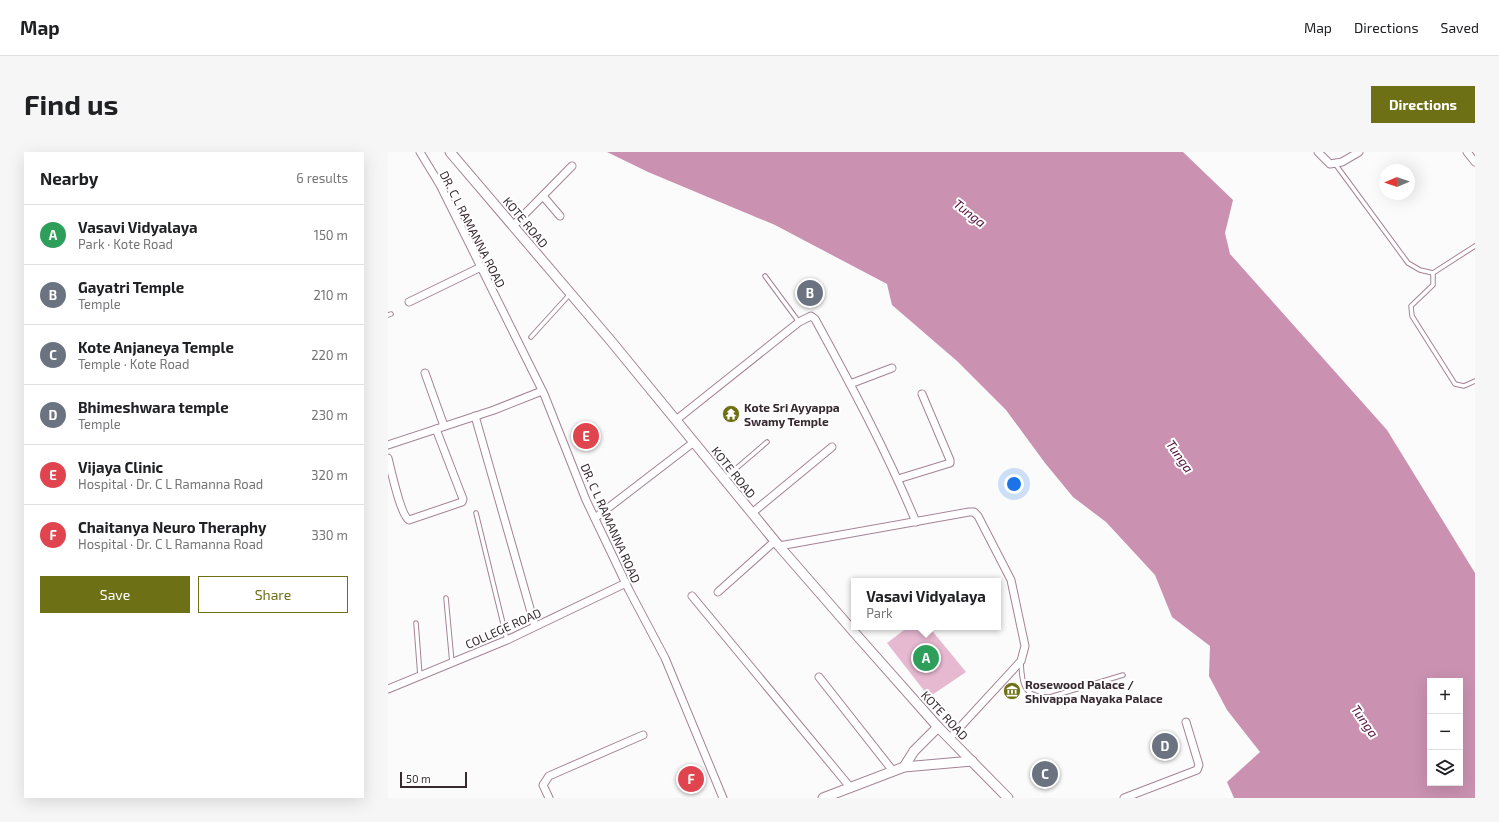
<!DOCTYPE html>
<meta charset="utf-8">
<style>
:root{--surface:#fff;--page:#f6f6f6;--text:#202124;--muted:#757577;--line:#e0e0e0;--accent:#6e7015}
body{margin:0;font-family:"Exo 2",sans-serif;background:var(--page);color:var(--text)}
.controls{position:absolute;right:12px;bottom:12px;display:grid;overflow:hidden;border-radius:0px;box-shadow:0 4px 16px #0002}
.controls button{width:36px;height:36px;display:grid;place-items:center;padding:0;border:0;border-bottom:1px solid var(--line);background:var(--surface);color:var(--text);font:20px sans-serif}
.compass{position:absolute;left:991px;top:12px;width:36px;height:36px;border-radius:50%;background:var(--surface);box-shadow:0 4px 16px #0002;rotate:268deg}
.scale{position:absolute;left:12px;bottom:10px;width:67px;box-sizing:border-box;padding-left:4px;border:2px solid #362930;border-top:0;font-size:11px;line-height:14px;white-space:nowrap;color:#362930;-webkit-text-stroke:3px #fff;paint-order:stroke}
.you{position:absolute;left:626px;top:332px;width:14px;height:14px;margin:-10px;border:3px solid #fff;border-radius:50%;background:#1a73e8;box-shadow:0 0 0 6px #1a73e833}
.badge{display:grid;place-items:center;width:26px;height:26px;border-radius:50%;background:var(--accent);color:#fff;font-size:13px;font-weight:700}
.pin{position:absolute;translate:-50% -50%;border:2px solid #fff;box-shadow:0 1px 4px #0006}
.popup{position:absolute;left:463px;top:426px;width:150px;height:52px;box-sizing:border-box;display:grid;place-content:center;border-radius:0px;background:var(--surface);filter:drop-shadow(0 1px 3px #0005);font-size:13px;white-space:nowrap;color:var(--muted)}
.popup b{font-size:15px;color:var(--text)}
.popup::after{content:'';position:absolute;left:50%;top:100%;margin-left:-8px;border:8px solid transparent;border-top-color:var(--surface)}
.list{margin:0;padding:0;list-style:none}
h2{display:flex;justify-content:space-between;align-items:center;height:52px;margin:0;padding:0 16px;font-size:17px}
h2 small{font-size:13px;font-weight:400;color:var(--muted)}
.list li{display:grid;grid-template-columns:26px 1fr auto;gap:12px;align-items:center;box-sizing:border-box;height:60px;padding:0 16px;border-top:1px solid var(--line)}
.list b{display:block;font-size:15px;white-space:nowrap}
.list p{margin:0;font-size:13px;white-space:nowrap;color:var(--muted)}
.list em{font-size:13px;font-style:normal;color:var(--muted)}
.actions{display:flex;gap:8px;padding:12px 16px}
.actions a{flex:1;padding:9px 0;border:1px solid var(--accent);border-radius:0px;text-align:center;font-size:14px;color:var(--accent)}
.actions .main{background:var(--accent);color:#fff}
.icon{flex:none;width:22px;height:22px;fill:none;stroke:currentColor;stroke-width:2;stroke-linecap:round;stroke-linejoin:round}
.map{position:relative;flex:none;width:1087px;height:646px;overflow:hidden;border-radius:0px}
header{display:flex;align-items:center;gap:24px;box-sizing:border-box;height:56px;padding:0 20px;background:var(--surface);border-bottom:1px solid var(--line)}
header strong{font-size:19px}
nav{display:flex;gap:22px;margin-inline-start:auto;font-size:14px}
.intro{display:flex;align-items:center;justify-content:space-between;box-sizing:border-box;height:96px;padding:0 24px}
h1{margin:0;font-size:28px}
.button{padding:10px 18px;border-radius:0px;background:var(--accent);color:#fff;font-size:14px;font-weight:700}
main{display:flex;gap:24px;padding:0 24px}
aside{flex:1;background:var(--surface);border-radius:0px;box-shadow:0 4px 16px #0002}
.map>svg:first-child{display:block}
</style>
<header>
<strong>Map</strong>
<nav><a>Map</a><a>Directions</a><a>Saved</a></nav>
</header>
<div class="intro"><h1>Find us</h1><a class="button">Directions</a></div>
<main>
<aside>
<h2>Nearby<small>6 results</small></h2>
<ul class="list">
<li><span class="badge" style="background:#2e9e5b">A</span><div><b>Vasavi Vidyalaya</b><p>Park · Kote Road</p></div><em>150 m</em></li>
<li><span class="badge" style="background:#6b7280">B</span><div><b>Gayatri Temple</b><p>Temple</p></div><em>210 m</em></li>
<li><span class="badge" style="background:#6b7280">C</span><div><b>Kote Anjaneya Temple</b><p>Temple · Kote Road</p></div><em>220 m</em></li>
<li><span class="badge" style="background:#6b7280">D</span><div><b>Bhimeshwara temple</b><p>Temple</p></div><em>230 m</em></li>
<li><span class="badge" style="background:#e0444e">E</span><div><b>Vijaya Clinic</b><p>Hospital · Dr. C L Ramanna Road</p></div><em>320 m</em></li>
<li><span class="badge" style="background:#e0444e">F</span><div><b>Chaitanya Neuro Theraphy</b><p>Hospital · Dr. C L Ramanna Road</p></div><em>330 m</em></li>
</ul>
<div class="actions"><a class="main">Save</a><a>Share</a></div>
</aside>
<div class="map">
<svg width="1087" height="646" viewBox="0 0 1087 646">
<rect width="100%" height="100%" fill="#fbfbfb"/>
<polygon fill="#e6b9d1" points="520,475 541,475 578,520 541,545 499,491"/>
<path fill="#ca91b1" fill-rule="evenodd" d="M219 0H795L845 48 837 81 842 102 999 278 1087 421V646H846L839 630 872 600 839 558 821 524 822 494 784 465 767 423 718 370 685 345 657 311 618 258 569 209 504 153 499 132 387 73 260 20ZM1042 529H1072V631H1042Z"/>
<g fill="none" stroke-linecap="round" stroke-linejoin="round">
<defs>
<g id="service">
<polyline points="948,13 1020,111 1032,118 1045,121 1087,94"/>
<polyline points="1045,121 1045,133 1023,154 1024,164 1067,232 1076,234 1087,229"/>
<polyline points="377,124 411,170"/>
<polyline points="0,163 3,162"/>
<polyline points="143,185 183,141"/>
<polyline points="337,326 379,290"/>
<polyline points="88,361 119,488"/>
<polyline points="58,446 64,511"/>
<polyline points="28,471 32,524"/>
<path d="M633 510C634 532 635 546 662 545L735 523"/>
</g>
<g id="minor">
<polyline points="32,0 52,33 80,89 156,242 198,348 241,438 277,506 335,646"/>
<polyline points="930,0 942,12 954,10 971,0"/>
<polyline points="1079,0 1087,10"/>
<polyline points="155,44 172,64"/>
<polyline points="125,74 184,14"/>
<polyline points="21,150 93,115"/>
<polyline points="37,221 56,274"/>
<polyline points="462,232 504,216"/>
<polyline points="87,264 147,474"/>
<path d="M288 268 411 170 423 164 427 167C463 233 499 300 528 370"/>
<polyline points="0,293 106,258 154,239"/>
<path d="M0 306C3 318 13 364 21 368L74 350 75 347 48 277"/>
<polyline points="510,327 562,311 562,308 534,242"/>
<polyline points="364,361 444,295"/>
<polyline points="207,366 306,290"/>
<polyline points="391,394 581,360 586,360 590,364 623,428 637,494 633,509 562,586"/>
<polyline points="330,440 387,389"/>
<polyline points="304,444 462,635"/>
<polyline points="431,525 505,619"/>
<polyline points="0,537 119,488 238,431"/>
<polyline points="161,646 155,633 161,624 255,583"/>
<polyline points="736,646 809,618 811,613 798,570"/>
</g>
<g id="tertiary">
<polyline points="62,0 223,189 391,394 465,479 550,575 620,646"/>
<polyline points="516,615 526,599 550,575"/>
<polyline points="435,646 516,615 584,609"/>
</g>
</defs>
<use href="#service" stroke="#a48395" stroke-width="5.5"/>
<use href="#minor" stroke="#a48395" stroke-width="9"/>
<use href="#tertiary" stroke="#a48395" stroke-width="11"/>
<use href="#service" stroke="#fff" stroke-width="3.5"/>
<use href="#minor" stroke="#fff" stroke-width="7"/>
<use href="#tertiary" stroke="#fff" stroke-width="9"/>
</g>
<defs>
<symbol id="temple-disc" viewBox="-11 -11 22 22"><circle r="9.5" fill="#6e7015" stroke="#fff"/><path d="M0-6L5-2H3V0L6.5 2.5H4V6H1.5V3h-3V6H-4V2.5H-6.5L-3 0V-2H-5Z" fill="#fff"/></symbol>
<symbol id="museum-disc" viewBox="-11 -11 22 22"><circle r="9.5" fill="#6e7015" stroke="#fff"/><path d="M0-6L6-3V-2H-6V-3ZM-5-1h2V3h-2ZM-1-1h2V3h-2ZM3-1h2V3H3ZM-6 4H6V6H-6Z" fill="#fff"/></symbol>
</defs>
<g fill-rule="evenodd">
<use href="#temple-disc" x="333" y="252" width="20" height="20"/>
<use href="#museum-disc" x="614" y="529" width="20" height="20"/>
</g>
<g text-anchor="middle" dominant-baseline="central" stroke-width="4" stroke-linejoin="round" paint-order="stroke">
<g font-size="12" fill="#362930" stroke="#fff">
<text transform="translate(138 70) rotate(50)">KOTE ROAD</text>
<text transform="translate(85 77) rotate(63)">DR. C L RAMANNA ROAD</text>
<text transform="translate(346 320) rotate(51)">KOTE ROAD</text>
<text transform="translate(223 371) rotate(66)">DR. C L RAMANNA ROAD</text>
<text transform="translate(115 476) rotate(-24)">COLLEGE ROAD</text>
<text transform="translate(557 563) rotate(47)">KOTE ROAD</text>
</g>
<g font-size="12" font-weight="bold" fill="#362930" stroke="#fff" text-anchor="start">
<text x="356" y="255">Kote Sri Ayyappa<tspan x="356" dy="14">Swamy Temple</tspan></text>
<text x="637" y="532">Rosewood Palace /<tspan x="637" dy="14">Shivappa Nayaka Palace</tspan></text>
</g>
<g font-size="13" font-style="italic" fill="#55113e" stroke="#fff">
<text transform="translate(582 61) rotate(38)">Tunga</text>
<text transform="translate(792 304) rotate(55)">Tunga</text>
<text transform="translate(977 569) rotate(55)">Tunga</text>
</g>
</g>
</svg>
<div class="controls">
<button>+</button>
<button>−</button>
<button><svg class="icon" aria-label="layers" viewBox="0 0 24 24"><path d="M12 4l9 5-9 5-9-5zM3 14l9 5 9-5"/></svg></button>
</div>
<svg class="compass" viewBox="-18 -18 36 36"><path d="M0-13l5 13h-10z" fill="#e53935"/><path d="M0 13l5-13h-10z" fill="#757577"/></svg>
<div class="scale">50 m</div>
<div class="you"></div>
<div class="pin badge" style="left:538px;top:506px;background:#2e9e5b">A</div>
<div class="popup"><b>Vasavi Vidyalaya</b>Park</div>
<div class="pin badge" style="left:422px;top:141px;background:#6b7280">B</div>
<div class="pin badge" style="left:657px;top:622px;background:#6b7280">C</div>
<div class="pin badge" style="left:777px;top:594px;background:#6b7280">D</div>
<div class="pin badge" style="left:198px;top:284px;background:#e0444e">E</div>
<div class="pin badge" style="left:303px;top:627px;background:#e0444e">F</div>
</div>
</main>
